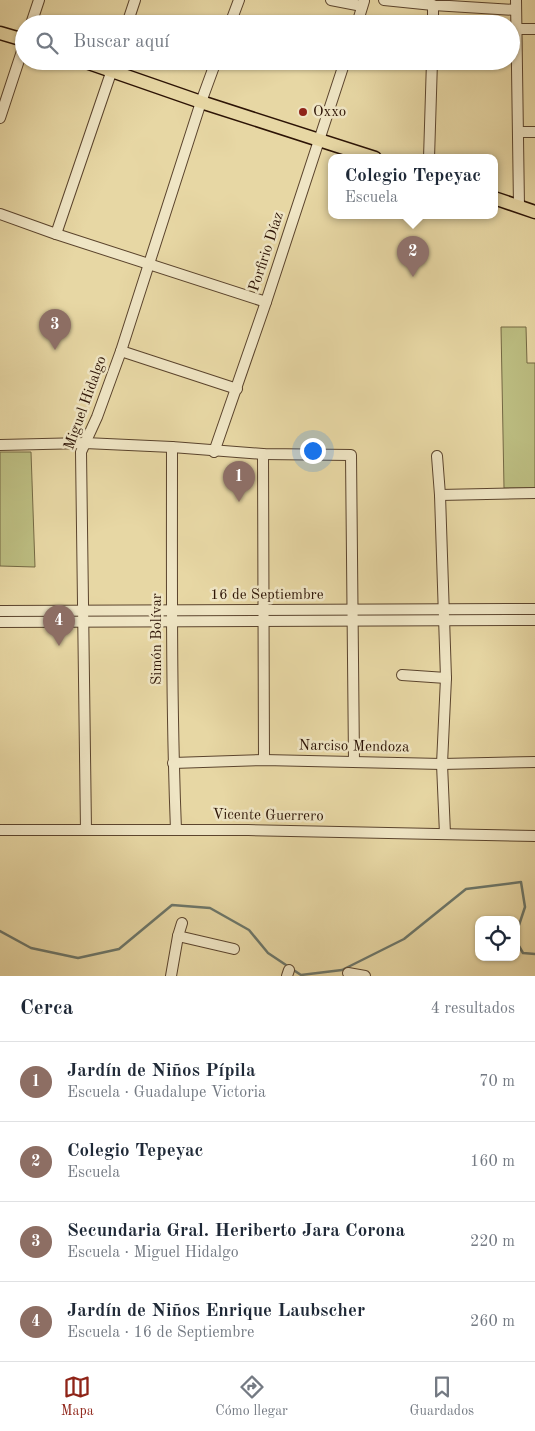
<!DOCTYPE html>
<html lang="es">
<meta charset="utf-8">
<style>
:root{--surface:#fff;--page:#f6f6f7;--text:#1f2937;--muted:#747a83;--line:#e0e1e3;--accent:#8f2418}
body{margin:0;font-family:"Old Standard TT",serif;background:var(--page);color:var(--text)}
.controls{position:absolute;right:15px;bottom:15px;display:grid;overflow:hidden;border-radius:10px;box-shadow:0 1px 4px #0004}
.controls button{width:45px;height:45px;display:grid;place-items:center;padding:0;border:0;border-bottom:1px solid var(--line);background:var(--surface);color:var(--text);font:25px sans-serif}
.you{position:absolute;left:312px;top:450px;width:18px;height:18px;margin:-12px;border:4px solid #fff;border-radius:50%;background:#1a73e8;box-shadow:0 0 0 8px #1a73e833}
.badge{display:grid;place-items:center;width:32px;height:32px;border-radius:50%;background:var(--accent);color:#fff;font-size:16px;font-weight:700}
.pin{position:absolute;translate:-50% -41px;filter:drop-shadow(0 1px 2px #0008)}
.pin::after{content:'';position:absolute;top:26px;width:18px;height:15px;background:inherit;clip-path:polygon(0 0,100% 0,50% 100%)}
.popup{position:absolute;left:328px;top:154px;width:170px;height:65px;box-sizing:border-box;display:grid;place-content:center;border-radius:10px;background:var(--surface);filter:drop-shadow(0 1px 4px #0005);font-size:16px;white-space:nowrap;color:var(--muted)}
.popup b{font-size:19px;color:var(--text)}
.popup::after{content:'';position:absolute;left:50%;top:100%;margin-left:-10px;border:10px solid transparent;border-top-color:var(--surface)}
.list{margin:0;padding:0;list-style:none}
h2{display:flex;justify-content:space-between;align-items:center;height:65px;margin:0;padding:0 20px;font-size:21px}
h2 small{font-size:16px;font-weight:400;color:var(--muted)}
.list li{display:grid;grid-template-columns:32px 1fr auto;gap:15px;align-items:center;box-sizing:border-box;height:80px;padding:0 20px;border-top:1px solid var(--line)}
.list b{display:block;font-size:19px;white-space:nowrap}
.list p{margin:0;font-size:16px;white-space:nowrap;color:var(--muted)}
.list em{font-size:16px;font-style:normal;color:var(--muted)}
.icon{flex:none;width:28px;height:28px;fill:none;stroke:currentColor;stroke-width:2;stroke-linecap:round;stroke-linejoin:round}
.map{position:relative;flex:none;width:535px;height:976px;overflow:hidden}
.search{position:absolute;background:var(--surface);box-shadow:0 1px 4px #0004;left:15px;right:15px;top:15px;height:55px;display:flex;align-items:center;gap:12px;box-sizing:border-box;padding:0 18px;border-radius:28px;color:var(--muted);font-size:19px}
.sheet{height:385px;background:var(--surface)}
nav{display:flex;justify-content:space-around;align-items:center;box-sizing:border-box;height:70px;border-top:1px solid var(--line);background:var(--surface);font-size:14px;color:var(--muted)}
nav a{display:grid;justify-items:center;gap:2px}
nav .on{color:var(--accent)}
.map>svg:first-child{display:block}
</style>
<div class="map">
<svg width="535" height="976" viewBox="0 0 535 976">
<rect width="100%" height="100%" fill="#e7d7a4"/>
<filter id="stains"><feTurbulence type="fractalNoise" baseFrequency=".004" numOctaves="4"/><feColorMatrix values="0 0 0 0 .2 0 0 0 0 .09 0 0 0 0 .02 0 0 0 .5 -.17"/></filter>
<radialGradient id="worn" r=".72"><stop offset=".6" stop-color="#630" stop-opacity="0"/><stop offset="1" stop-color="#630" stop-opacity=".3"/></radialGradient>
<g fill="#bcbd81" stroke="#746843">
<polygon points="501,327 526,327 527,363 535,363 535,488 504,488"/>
<polygon points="0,452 31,452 35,567 0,566"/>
</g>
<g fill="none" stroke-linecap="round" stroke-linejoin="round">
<g stroke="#6c7669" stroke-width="2.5">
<polyline points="0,931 31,948 78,958 119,949 172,905 210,908 249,930 268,953 301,975 342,970 404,939 466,889 521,882 525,907 516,934"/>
<polyline points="516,941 523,953 535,954"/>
</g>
<defs>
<g id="minor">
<polyline points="331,0 362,6"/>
<polyline points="384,0 433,5 516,10"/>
<polyline points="516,0 519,206"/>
<polyline points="31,24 39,0"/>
<polyline points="127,24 135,0"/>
<polyline points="230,24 239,0"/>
<polyline points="357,24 364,1"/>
<polyline points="433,24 433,5"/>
<polyline points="516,29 535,29"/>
<polyline points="0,118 24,45"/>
<polyline points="518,132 535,132"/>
<polyline points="429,158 432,61"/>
<polyline points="0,214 56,234 266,302"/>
<polyline points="56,234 115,61"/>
<polyline points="121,351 237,389"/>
<polyline points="0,445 85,443 172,447 263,454 351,455 354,761"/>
<path d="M172 447C172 575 171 702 176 830"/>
<polyline points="214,452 266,302 345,61"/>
<polyline points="263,454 264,760"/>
<polyline points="437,456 440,495 446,678 442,764 445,834"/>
<polyline points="440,495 535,493"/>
<polyline points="0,611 535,609"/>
<polyline points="0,622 535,620"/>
<polyline points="402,675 446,678"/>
<polyline points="173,763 264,760 442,764 535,762"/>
<polyline points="0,830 248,830 535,836"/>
<polyline points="86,830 81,452 97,417 121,351 201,102 216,61"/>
<polyline points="178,936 234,949"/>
<polyline points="348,973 365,976"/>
<polyline points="171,976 178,936 182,923"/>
<polyline points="287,976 289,970"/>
</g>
<g id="major">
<polyline points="0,33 24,40"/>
<polyline points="83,61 201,102 375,158"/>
<polyline points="494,198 535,212"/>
</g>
</defs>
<use href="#minor" stroke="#5b442d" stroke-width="12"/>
<use href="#major" stroke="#2c1305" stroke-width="15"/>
<use href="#minor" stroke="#efe5c4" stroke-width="10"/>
<use href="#major" stroke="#e7d7a4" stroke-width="12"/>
</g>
<circle fill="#8f2418" stroke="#efe5c4" stroke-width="2" cx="303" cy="112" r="5"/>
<g text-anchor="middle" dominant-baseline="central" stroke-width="5" stroke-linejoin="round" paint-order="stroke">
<g font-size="15" fill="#2c1305" stroke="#efe5c4" text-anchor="start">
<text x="313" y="112">Oxxo</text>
</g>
<g font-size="15" fill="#2c1305" stroke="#efe5c4">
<text transform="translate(267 252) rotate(-72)">Porfirio Díaz</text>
<text transform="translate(86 403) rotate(-70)">Miguel Hidalgo</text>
<text x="267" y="595">16 de Septiembre</text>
<text transform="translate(157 639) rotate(-90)">Simón Bolívar</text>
<text transform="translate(354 747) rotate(1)">Narciso Mendoza</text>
<text transform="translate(268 816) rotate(1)">Vicente Guerrero</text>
</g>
</g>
<rect width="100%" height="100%" filter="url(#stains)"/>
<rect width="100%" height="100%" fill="url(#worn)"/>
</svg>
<div class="controls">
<button><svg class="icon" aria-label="locate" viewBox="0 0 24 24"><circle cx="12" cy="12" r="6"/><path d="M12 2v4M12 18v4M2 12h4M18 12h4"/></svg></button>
</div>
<div class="you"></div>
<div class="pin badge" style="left:239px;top:502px;background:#8d6e63">1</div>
<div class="pin badge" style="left:413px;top:277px;background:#8d6e63">2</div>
<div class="popup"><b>Colegio Tepeyac</b>Escuela</div>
<div class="pin badge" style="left:55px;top:350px;background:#8d6e63">3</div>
<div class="pin badge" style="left:59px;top:646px;background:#8d6e63">4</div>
<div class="search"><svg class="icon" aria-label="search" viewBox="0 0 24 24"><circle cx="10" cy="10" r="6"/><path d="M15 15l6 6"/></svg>Buscar aquí</div>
</div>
<section class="sheet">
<h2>Cerca<small>4 resultados</small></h2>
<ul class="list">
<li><span class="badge" style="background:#8d6e63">1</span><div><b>Jardín de Niños Pípila</b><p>Escuela · Guadalupe Victoria</p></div><em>70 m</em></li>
<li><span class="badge" style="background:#8d6e63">2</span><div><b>Colegio Tepeyac</b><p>Escuela</p></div><em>160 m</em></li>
<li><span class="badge" style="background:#8d6e63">3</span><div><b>Secundaria Gral. Heriberto Jara Corona</b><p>Escuela · Miguel Hidalgo</p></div><em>220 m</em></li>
<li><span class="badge" style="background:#8d6e63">4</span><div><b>Jardín de Niños Enrique Laubscher</b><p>Escuela · 16 de Septiembre</p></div><em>260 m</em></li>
</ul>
</section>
<nav>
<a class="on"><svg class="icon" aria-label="map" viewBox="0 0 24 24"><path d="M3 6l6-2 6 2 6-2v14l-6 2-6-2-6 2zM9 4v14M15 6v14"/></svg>Mapa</a>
<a><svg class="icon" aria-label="directions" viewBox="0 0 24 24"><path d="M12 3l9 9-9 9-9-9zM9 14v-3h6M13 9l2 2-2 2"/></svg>Cómo llegar</a>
<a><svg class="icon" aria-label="saved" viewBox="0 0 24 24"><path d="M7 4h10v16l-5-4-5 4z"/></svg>Guardados</a>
</nav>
